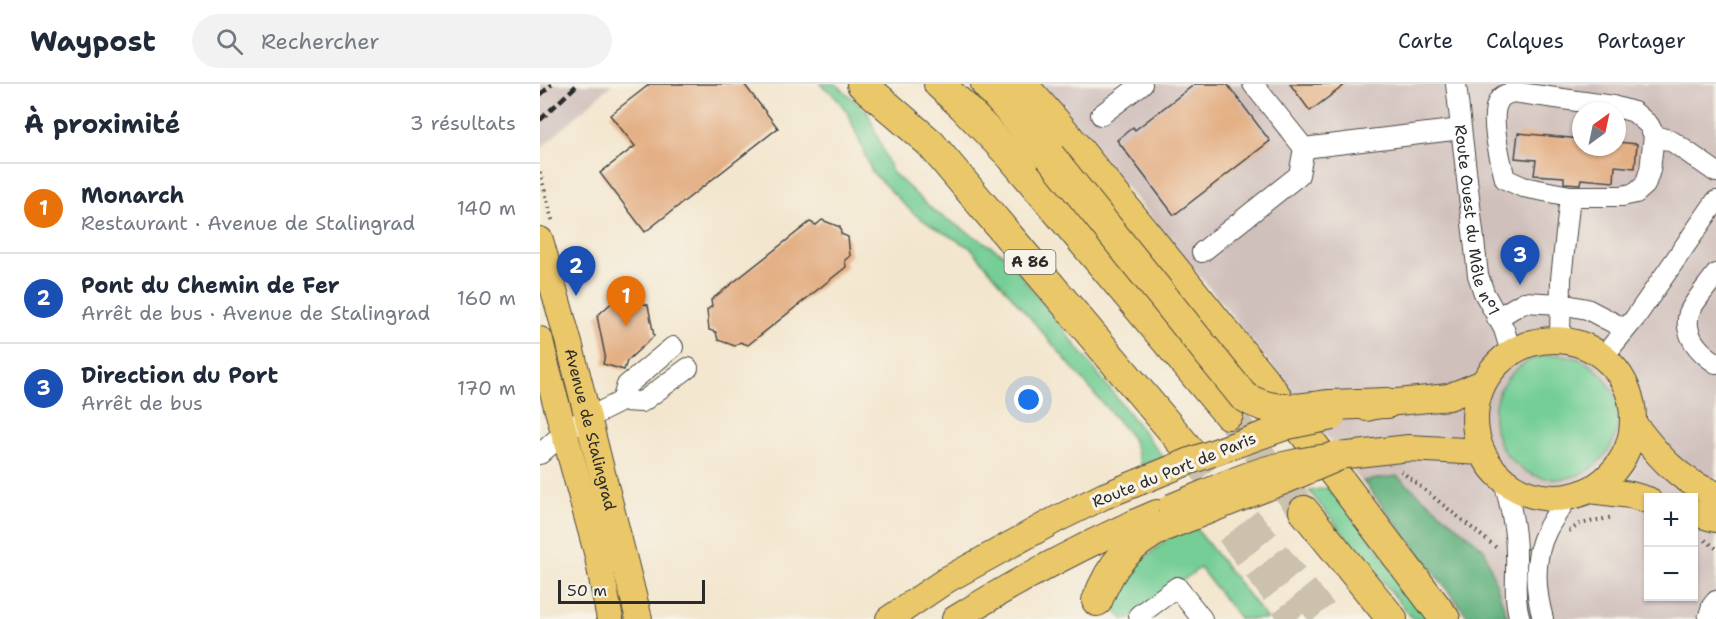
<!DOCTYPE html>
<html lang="fr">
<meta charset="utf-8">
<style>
:root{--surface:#fff;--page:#f2f2f3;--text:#1f2937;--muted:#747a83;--line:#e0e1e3;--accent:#d1495b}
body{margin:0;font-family:"Shantell Sans",sans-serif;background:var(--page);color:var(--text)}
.controls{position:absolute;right:18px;bottom:18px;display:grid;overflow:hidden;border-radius:0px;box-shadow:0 2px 4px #0004}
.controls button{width:54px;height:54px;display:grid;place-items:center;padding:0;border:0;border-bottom:2px solid var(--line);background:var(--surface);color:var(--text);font:30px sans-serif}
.compass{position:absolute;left:1032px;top:18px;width:54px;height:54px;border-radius:50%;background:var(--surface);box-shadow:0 2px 4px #0004;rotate:33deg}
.scale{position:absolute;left:18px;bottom:15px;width:147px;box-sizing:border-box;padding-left:6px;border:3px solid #2b2b2b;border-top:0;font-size:16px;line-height:21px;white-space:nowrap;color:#2b2b2b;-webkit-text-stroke:4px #f7f3e8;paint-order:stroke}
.you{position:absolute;left:489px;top:316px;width:21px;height:21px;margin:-15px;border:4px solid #fff;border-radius:50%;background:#1a73e8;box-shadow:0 0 0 9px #1a73e833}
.badge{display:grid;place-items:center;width:39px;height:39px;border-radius:50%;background:var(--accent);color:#fff;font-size:20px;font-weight:700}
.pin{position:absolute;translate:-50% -50px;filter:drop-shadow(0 2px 3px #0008)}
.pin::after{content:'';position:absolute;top:32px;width:21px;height:18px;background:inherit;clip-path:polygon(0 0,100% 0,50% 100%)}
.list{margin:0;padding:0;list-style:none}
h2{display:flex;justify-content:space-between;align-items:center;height:78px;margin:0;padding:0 24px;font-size:26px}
h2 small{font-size:20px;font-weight:400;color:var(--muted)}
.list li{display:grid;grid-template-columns:39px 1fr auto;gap:18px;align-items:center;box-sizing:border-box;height:90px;padding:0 24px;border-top:2px solid var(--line)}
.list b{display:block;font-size:22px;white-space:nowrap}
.list p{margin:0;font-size:20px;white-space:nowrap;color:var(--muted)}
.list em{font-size:20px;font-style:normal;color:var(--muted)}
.icon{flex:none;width:33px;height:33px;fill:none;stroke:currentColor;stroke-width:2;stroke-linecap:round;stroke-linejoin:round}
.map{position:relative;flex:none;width:1176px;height:535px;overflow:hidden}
header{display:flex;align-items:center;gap:36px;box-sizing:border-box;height:84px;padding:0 30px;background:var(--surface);border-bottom:2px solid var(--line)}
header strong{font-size:28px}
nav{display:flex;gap:33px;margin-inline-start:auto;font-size:21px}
.search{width:420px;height:54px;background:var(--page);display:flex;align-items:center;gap:15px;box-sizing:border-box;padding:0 21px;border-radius:33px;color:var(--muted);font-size:22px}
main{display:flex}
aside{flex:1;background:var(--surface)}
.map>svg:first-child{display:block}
</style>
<header>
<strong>Waypost</strong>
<div class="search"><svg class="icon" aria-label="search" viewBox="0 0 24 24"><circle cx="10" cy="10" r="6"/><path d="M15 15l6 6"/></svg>Rechercher</div>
<nav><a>Carte</a><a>Calques</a><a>Partager</a></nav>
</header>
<main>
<aside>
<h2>À proximité<small>3 résultats</small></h2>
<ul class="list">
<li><span class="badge" style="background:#e8710a">1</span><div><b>Monarch</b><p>Restaurant · Avenue de Stalingrad</p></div><em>140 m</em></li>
<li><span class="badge" style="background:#1a4fb4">2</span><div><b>Pont du Chemin de Fer</b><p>Arrêt de bus · Avenue de Stalingrad</p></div><em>160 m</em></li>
<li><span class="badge" style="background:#1a4fb4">3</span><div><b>Direction du Port</b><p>Arrêt de bus</p></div><em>170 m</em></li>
</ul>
</aside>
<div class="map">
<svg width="1176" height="535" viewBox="0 0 1176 535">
<rect width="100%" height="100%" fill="#f7f3e8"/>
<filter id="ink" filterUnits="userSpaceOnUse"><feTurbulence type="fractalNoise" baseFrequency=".0167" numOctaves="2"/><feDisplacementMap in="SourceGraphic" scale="12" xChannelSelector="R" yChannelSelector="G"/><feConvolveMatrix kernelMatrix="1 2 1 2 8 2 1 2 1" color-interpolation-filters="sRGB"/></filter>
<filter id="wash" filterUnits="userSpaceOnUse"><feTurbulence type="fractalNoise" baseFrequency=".008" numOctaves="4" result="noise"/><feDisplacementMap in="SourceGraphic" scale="24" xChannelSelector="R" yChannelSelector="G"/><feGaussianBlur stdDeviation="1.35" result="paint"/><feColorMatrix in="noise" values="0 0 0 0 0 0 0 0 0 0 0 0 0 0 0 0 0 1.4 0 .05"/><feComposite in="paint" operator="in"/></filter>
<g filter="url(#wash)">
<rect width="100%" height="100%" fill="#f3e6ce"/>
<g fill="#d0c0bc" fill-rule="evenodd">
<polygon points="0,0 72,0 0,65"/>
<path d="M501 0H1176V535H927L745 299 667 201ZM1041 27H1077V63H1041ZM1108 414H1154V512H1108Z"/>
</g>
<g fill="#75ce95" stroke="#507c60" stroke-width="1.5">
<polygon points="280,0 296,0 327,27 352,88 395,128 465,171 624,374 601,381 592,354 431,164 392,142 373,129 332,88 308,29 294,11"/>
<circle cx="1016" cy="333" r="62"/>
<polygon points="792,403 891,535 873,535 769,407"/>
<polygon points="655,443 727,535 700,535 660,484 589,535 583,535 574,526 587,490 630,452"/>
</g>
<polygon fill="#60b17e" stroke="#466e54" stroke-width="1.5" points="857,392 944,465 968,535 930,535 823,397"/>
<g id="blocks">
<g fill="#e3af84">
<polygon points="110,0 204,0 238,44 105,148 60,89 95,62 70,31"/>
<polygon points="655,0 687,0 730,57 634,131 577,56 593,43 595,46"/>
<polygon points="750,0 806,0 770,27"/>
<polygon points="978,49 1041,55 1041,63 1077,63 1077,58 1097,60 1095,84 1075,82 1074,98 1041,95 1040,100 1024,99 1024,93 994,91 996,76 975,74"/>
<polygon points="282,136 300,143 301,150 308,153 310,172 305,176 306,183 208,261 200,258 195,262 178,256 176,248 169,246 167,226 172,222 171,216 270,138 276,141"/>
<polygon points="78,213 108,221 114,252 87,277 84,286 63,280 65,271 57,232"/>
</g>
</g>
</g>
<g filter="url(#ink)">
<use href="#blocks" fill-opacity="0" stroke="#494743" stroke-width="1.5"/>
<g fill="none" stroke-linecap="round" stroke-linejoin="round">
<g stroke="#cbc1ad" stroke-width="30" stroke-dasharray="30 15" stroke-linecap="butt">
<polyline points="688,330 764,427"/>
<polyline points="649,366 787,535"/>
<polyline points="691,448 756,535"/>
</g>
<defs>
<g id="minor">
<polyline points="713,0 764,64 921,45"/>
<path id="s1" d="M916 0 938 191 944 209 964 245 971 268"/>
<path d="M973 8 1073 22 1094 28 1109 41 1114 51 1110 86 1105 101 1096 109 1082 112H1030L983 103 965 95C961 78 949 34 958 18 961 11 967 10 973 8Z"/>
<polyline points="561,31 602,0"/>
<polyline points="1114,51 1133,58 1176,88"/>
<polyline points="662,168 759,91 764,64"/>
<path d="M1176 190C1170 199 1152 220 1149 229 1143 251 1159 268 1176 279"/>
<polyline points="957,234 984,218 1021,220 1047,225 1085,245"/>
<polyline points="1020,256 1021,195 1030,112"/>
<polyline points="133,263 87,301 82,317 102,318 148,284"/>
<polyline points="1063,273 1095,234 1176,117"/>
<polyline points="0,370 25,348 40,338 82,317"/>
<path d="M964 396C970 421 976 444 976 470 977 491 973 514 980 535"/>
<polyline points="601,535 599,531 637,503 662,535"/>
<path d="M1003 535C995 506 993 473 1007 446 1013 434 1021 424 1028 413"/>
<polyline points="1168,535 1172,522 1176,517"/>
</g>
<g id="major">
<path id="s2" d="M0 156 30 263 99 535"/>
<polyline points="0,256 7,286 57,468 70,535"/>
<circle cx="1014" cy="335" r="79"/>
<polyline points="827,324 847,319 909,313 943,299"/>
<path d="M1093 339C1116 369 1139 398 1176 410"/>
<polyline points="817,370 869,364 942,368"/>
<polyline points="1049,406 1091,411 1108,416"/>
<polyline points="1154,429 1176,435"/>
<polyline points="349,535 408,495 517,435 564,412 599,398"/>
<path d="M415 535C480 495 546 459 617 429"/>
</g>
<g id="highway">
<polyline points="322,0 390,59 649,366"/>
<polyline points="399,0 423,22 471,72 688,330"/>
<polyline points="446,0 510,72"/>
<polyline points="482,0 524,48 726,299 905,535"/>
<polyline points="790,321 847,319"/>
<polyline points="764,427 852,535"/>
<path d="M557 517C572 478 588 462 624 442"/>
</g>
</defs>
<use href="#minor" stroke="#494743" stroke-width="22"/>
<use href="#major" stroke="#494743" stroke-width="28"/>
<use href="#highway" stroke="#494743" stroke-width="32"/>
<g stroke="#494743" stroke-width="4" stroke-dasharray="1.5 4.5" stroke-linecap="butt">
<polyline points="0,88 13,139"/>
<polyline points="861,387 958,465"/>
<polyline points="1029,447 1040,440 1073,433"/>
<polyline points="1165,456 1176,464"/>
</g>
<use href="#minor" stroke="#fff" stroke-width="20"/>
<use href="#major" stroke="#eac769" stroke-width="26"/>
<use href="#highway" stroke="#eac769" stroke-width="30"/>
<g stroke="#2b2b2b" stroke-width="4.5" stroke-dasharray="9 4.5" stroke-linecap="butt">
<polyline points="0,11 12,0"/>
<polyline points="0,36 38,0"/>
</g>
<defs>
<g id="major-bridge">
<polyline points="599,398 650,377 748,342 792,333"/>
<path d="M631 423C667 409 702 391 739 382 765 376 791 372 817 370"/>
</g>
<g id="highway-bridge">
<path d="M510 72 703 312C733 331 756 325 790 321"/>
<polyline points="624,442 746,394 797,372"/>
</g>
</defs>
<use href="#major-bridge" stroke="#494743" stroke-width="28" stroke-linecap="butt"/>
<use href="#highway-bridge" stroke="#494743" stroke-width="32" stroke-linecap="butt"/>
<use href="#major-bridge" stroke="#eac769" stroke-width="26"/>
<use href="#highway-bridge" stroke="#eac769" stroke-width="30"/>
</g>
</g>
<g text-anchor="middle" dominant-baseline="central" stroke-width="6" stroke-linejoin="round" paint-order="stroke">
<rect fill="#f7f3e8" stroke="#686764" stroke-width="1.5" x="464.5" y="166" width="51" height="24" rx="4.5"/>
<g font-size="15" font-weight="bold" fill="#2b2b2b">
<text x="490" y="178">A 86</text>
</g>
<g font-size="16" fill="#2b2b2b" stroke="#f7f3e8">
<text stroke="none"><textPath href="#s1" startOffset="138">Route Ouest du Môle n°1</textPath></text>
<text stroke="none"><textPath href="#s2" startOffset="196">Avenue de Stalingrad</textPath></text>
<text transform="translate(634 386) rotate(-22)">Route du Port de Paris</text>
</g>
</g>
</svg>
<div class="controls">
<button>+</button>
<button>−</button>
</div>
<svg class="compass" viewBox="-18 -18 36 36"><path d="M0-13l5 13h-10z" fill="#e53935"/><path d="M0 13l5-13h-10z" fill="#747a83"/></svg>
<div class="scale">50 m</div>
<div class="you"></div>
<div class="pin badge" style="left:86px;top:242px;background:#e8710a">1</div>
<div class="pin badge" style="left:36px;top:212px;background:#1a4fb4">2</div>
<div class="pin badge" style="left:980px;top:201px;background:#1a4fb4">3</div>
</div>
</main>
